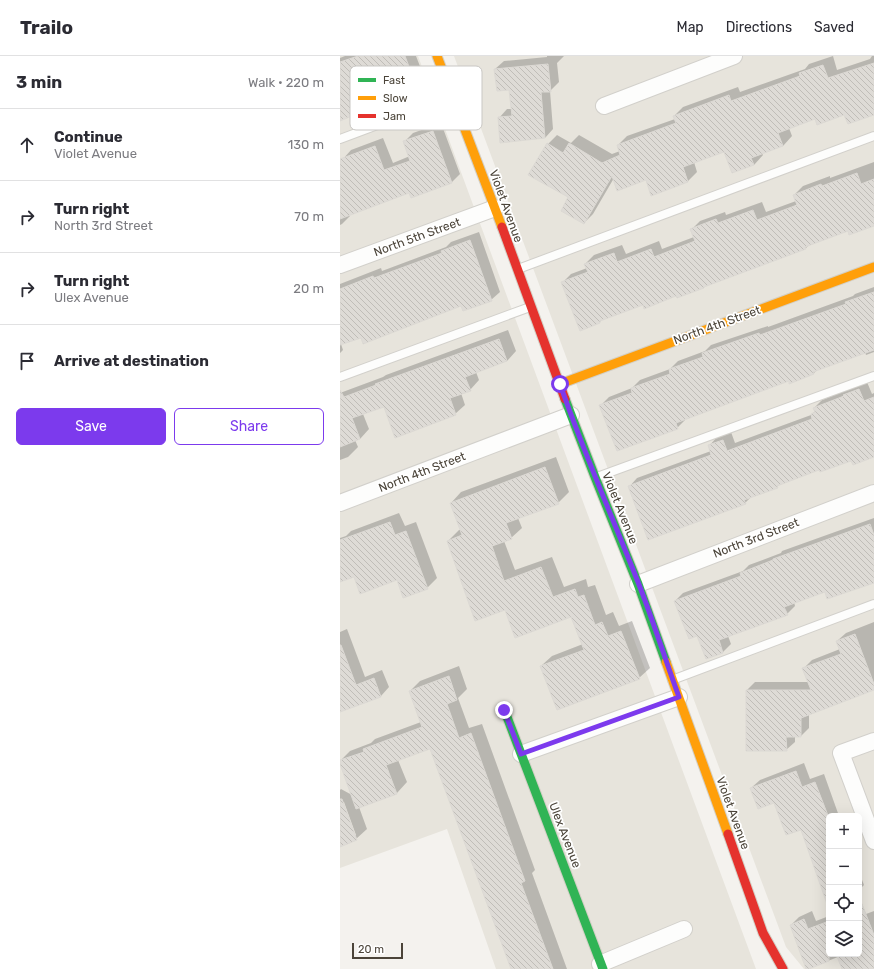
<!DOCTYPE html>
<meta charset="utf-8">
<style>
:root{--surface:#fff;--page:#f7f7f7;--text:#2b2b33;--muted:#7c7c81;--line:#e1e1e2;--accent:#7c3aed}
body{margin:0;font-family:Rubik,sans-serif;background:var(--page);color:var(--text)}
.controls{position:absolute;right:12px;bottom:12px;display:grid;overflow:hidden;border-radius:6px;box-shadow:0 4px 16px #0002}
.controls button{width:36px;height:36px;display:grid;place-items:center;padding:0;border:0;border-bottom:1px solid var(--line);background:var(--surface);color:var(--text);font:20px sans-serif}
.scale{position:absolute;left:12px;bottom:10px;width:51px;box-sizing:border-box;padding-left:4px;border:2px solid #4b4439;border-top:0;font-size:11px;line-height:14px;white-space:nowrap;color:#4b4439;-webkit-text-stroke:3px #fff;paint-order:stroke}
.stop{position:absolute;width:12px;height:12px;margin:-9px;border:3px solid #7c3aed;border-radius:50%;background:#fff}
.stop.end{background:#7c3aed;border-color:#fff;box-shadow:0 1px 4px #0008}
.list{margin:0;padding:0;list-style:none}
h2{display:flex;justify-content:space-between;align-items:center;height:52px;margin:0;padding:0 16px;font-size:17px}
h2 small{font-size:13px;font-weight:400;color:var(--muted)}
.list li{display:grid;grid-template-columns:26px 1fr auto;gap:12px;align-items:center;box-sizing:border-box;height:72px;padding:0 16px;border-top:1px solid var(--line)}
.list b{display:block;font-size:15px;white-space:nowrap}
.list p{margin:0;font-size:13px;white-space:nowrap;color:var(--muted)}
.list em{font-size:13px;font-style:normal;color:var(--muted)}
.actions{display:flex;gap:8px;padding:12px 16px}
.actions a{flex:1;padding:9px 0;border:1px solid var(--accent);border-radius:6px;text-align:center;font-size:14px;color:var(--accent)}
.actions .main{background:var(--accent);color:#fff}
.icon{flex:none;width:22px;height:22px;fill:none;stroke:currentColor;stroke-width:2;stroke-linecap:round;stroke-linejoin:round}
.map{position:relative;flex:none;width:534px;height:913px;overflow:hidden}
header{display:flex;align-items:center;gap:24px;box-sizing:border-box;height:56px;padding:0 20px;background:var(--surface);border-bottom:1px solid var(--line)}
header strong{font-size:19px}
nav{display:flex;gap:22px;margin-inline-start:auto;font-size:14px}
main{display:flex}
aside{flex:1;background:var(--surface)}
.map>svg:first-child{display:block}
</style>
<header>
<strong>Trailo</strong>
<nav><a>Map</a><a>Directions</a><a>Saved</a></nav>
</header>
<main>
<aside>
<h2>3 min<small>Walk · 220 m</small></h2>
<ul class="list">
<li><svg class="icon" aria-label="ahead" viewBox="0 0 24 24"><path d="M12 20V5M6 11l6-6 6 6"/></svg><div><b>Continue</b><p>Violet Avenue</p></div><em>130 m</em></li>
<li><svg class="icon" aria-label="right" viewBox="0 0 24 24"><path d="M7 20v-9h11M14 6l5 5-5 5"/></svg><div><b>Turn right</b><p>North 3rd Street</p></div><em>70 m</em></li>
<li><svg class="icon" aria-label="right" viewBox="0 0 24 24"><path d="M7 20v-9h11M14 6l5 5-5 5"/></svg><div><b>Turn right</b><p>Ulex Avenue</p></div><em>20 m</em></li>
<li><svg class="icon" aria-label="arrive" viewBox="0 0 24 24"><path d="M6 21V4h12l-3 4 3 4H6"/></svg><div><b>Arrive at destination</b></div></li>
</ul>
<div class="actions"><a class="main">Save</a><a>Share</a></div>
</aside>
<div class="map">
<svg width="534" height="913" viewBox="0 0 534 913">
<defs>
<pattern id="building-back-hatch" width="6" height="6" patternUnits="userSpaceOnUse"><rect width="6" height="6" fill="#dedbd6"/><path d="M-1 5l2 2M0 0l6 6M5-1l2 2" fill="none" stroke="#c0bdb8"/></pattern>
</defs>
<rect width="100%" height="100%" fill="#f4f2ee"/>
<g fill="#e7e4dc" fill-rule="evenodd">
<polygon points="0,0 78,0 416,913 156,913 107,773 0,812"/>
<path d="M114 0H534V913H464L446 891ZM489 760H519V898H489Z"/>
</g>
<g fill="#0003" fill-rule="evenodd">
<polygon points="5,0 76,0 88,31 79,39 12,59 0,64 0,2"/>
<polygon points="207,0 224,0 217,7 219,26 210,35 213,73 205,82 161,86 159,62 167,53 172,53 170,33 155,13 164,5 207,1"/>
<polygon points="493,0 497,14 530,3 532,0 534,0 534,58 505,58 476,62 449,72 452,80 443,90 422,97 423,99 414,109 385,95 354,106 357,116 348,125 312,138 306,123 274,122 253,158 244,167 229,141 208,88 217,79 231,87 239,79 272,98 280,95 278,89 287,80 335,63 334,60 343,51 398,31 400,36 465,13 469,8"/>
<polygon points="101,67 120,118 112,126 70,135 10,158 10,160 2,168 0,169 0,108 3,103 11,94 43,82 53,107 70,100 64,86 73,77"/>
<polygon points="534,106 534,169 508,174 469,189 466,192 337,239 303,248 262,263 260,266 222,227 231,218 247,212 245,208 254,199 282,189 286,198 319,185 322,193 354,181 351,174 360,165 385,156 386,159 422,146 426,156 456,145 454,139 463,130 490,120 490,122"/>
<polygon points="139,176 160,236 151,244 121,249 21,280 1,288 3,294 0,297 0,228 41,212 42,215 106,191 111,186"/>
<polygon points="534,231 534,296 526,299 525,296 478,313 474,317 449,324 345,362 346,363 337,372 260,350 269,341 292,332 300,324 330,313 338,305 365,295 371,289 428,270 428,271 513,240 515,238"/>
<polygon points="168,274 176,295 167,305 136,316 139,324 130,334 121,337 125,349 115,358 44,350 23,358 29,373 20,383 15,384 18,391 8,401 0,404 0,337 43,321 46,319"/>
<polygon points="527,326 532,338 534,337 534,400 512,403 480,413 441,427 437,431 412,440 405,447 289,431 297,422 371,395 369,390 377,381 391,376 395,387 471,359 475,355 474,352 482,344"/>
<polygon points="216,401 229,436 218,447 178,462 182,472 171,482 164,485 175,514 212,501 224,531 246,523 248,531 255,529 266,559 273,556 279,570 292,565 310,612 299,622 201,610 212,600 243,588 232,560 166,553 108,485 119,474 121,474 111,447 121,436"/>
<polygon points="59,457 65,470 76,466 97,522 87,532 57,523 15,520 0,525 0,482 6,480 11,475"/>
<polygon points="534,462 534,526 485,534 454,546 455,550 447,558 388,580 391,588 383,596 367,602 358,578 335,545 343,537 403,515 409,509 441,497 442,495"/>
<polygon points="534,566 534,633 469,657 469,672 461,680 455,680 455,686 446,694 407,634 415,626 469,626 464,612 472,604 500,593 497,585 506,577"/>
<polygon points="7,573 25,621 42,614 49,631 41,640 0,655 0,576"/>
<path d="M119 610 127 633 118 642 129 672 142 668 195 814 192 817 227 913H172L91 692 58 704 67 726 57 737 19 751 27 773 16 783 0 790V734L1 733 12 739 0 705 10 695 31 687 35 683 81 666 70 635 80 625ZM4 746 16 779H14L2 747Z"/>
<polygon points="464,707 470,723 484,718 499,760 489,760 489,849 461,773 434,746 411,732 420,724"/>
<polygon points="519,816 524,829 519,834"/>
<polygon points="519,840 526,858 534,855 534,913 503,913 498,901 467,913 451,869 459,861 472,855 476,865 489,860 489,898 519,898"/>
</g>
<g fill="url(#building-back-hatch)" stroke="#dcd9d4">
<polygon points="18,0 65,0 80,40 65,46 61,46 61,47 13,65 12,60 0,65 0,6"/>
<polygon points="534,7 534,59 508,68 504,59 477,69 475,63 438,77 443,90 411,102 414,109 392,117 384,96 343,111 348,126 311,140 306,124 277,135 272,120 244,168 221,155 228,141 188,119 207,87 223,97 229,87 262,107 280,99 277,89 336,67 333,60 389,39 391,45 460,20 459,17 483,9 488,22"/>
<polygon points="208,8 211,36 201,36 205,82 160,87 158,61 172,60 169,34 157,35 154,13"/>
<polygon points="93,75 112,127 71,142 69,137 0,163 0,103 35,90 44,114 70,105 63,85"/>
<polygon points="517,117 521,128 534,123 534,170 509,179 508,175 465,191 466,193 364,231 364,232 337,242 336,240 304,253 303,249 260,265 260,267 240,275 221,226 248,216 244,208 274,197 277,206 311,193 314,201 355,185 350,173 376,163 378,167 413,154 417,164 457,149 453,139 481,128 482,130"/>
<polygon points="130,184 152,245 123,255 121,250 23,288 21,282 0,289 0,233 33,220 34,222 102,197 101,195"/>
<polygon points="534,236 534,294 473,316 474,318 449,328 449,325 336,367 338,373 277,395 259,349 292,337 291,332 330,318 329,313 363,301 362,297 419,277 420,279 506,248 505,246"/>
<polygon points="159,283 167,305 125,321 131,335 110,342 116,359 55,382 44,351 12,362 20,383 0,391 0,334 4,341 36,329 35,328"/>
<polygon points="519,333 524,345 534,341 534,401 513,409 511,405 480,416 479,414 437,430 438,432 404,444 406,448 308,484 288,430 371,399 368,389 383,384 387,395 472,363 471,358 475,356 473,352 504,340 503,339"/>
<polygon points="205,411 219,448 166,467 172,483 152,490 164,525 201,511 213,541 235,533 238,541 244,539 255,569 262,566 268,580 281,575 300,623 217,654 200,610 244,594 231,561 175,582 165,554 135,565 107,485 122,479 110,447"/>
<polygon points="50,466 55,479 66,475 88,533 63,542 57,524 20,538 14,521 0,526 0,484"/>
<polygon points="530,468 534,479 534,527 487,543 485,536 444,551 448,559 379,584 383,597 366,603 357,580 349,583 334,545 401,520 400,517 433,504 433,503"/>
<polygon points="515,578 534,628 534,634 461,662 461,681 446,681 447,695 406,695 406,634 471,634 462,612 501,598 496,585"/>
<polygon points="0,589 1,589 16,629 34,622 41,641 0,656"/>
<polygon points="109,620 117,644 107,648 119,682 131,677 185,825 181,827 213,913 171,913 90,693 46,709 57,738 16,753 0,708 0,704 24,696 23,693 82,671 69,635"/>
<polygon points="456,715 462,731 475,726 489,762 489,847 487,848 461,774 446,779 434,747 418,753 410,732"/>
<polygon points="0,743 2,743 17,784 0,791"/>
<polygon points="519,843 520,843 534,879 534,913 502,913 496,898 519,898"/>
<polygon points="464,863 468,873 489,865 489,905 469,913 466,913 450,869"/>
</g>
<g fill="none" stroke-linecap="round" stroke-linejoin="round">
<defs>
<g id="lane">
<polyline points="0,83 112,41"/>
<polyline points="178,213 534,80"/>
<polyline points="0,321 190,251"/>
<polyline points="257,421 534,320"/>
<polyline points="332,624 534,548"/>
</g>
<g id="street">
<polyline points="264,50 394,0"/>
<polyline points="0,209 155,152"/>
<polyline points="0,447 231,359"/>
<polyline points="298,528 534,437"/>
<polyline points="534,685 501,697 534,785"/>
<polyline points="181,698 339,641"/>
<polyline points="260,908 344,873"/>
</g>
<g id="fast">
<polyline points="225,343 255,421 298,528 326,606"/>
<polyline points="164,653 263,913"/>
</g>
<g id="slow">
<polyline points="97,0 162,171"/>
<polyline points="220,328 534,211"/>
<polyline points="326,606 388,778"/>
</g>
<g id="jam">
<polyline points="162,171 225,343"/>
<polyline points="388,778 423,877 443,913"/>
</g>
</defs>
<use href="#lane" stroke="#d2d0cb" stroke-width="10"/>
<use href="#street" stroke="#d2d0cb" stroke-width="18"/>
<use href="#fast" stroke="#d3cfc5" stroke-width="11"/>
<use href="#slow" stroke="#d3cfc5" stroke-width="11"/>
<use href="#jam" stroke="#d3cfc5" stroke-width="11"/>
<use href="#lane" stroke="#fdfdfc" stroke-width="8"/>
<use href="#street" stroke="#fdfdfc" stroke-width="16"/>
<use href="#fast" stroke="#30b455" stroke-width="9"/>
<use href="#slow" stroke="#ff9f0a" stroke-width="9"/>
<use href="#jam" stroke="#e5322d" stroke-width="9"/>
</g>
<g fill="none" stroke-linecap="round" stroke-linejoin="round">
<path stroke="#7c3aed" stroke-width="5" d="M164 654 181 698 339 641C325 603 313 564 298 526 272 460 243 395 220 328"/>
</g>
<g text-anchor="middle" dominant-baseline="central" stroke-width="3.5" stroke-linejoin="round" paint-order="stroke">
<g font-size="12" fill="#4b4439" stroke="#fff">
<text transform="translate(166 150) rotate(70)">Violet Avenue</text>
<text transform="translate(77 181) rotate(-20)">North 5th Street</text>
<text transform="translate(377 269) rotate(-20)">North 4th Street</text>
<text transform="translate(82 416) rotate(-21)">North 4th Street</text>
<text transform="translate(280 452) rotate(68)">Violet Avenue</text>
<text transform="translate(416 482) rotate(-21)">North 3rd Street</text>
<text transform="translate(393 757) rotate(70)">Violet Avenue</text>
<text transform="translate(225 779) rotate(69)">Ulex Avenue</text>
</g>
</g>
<rect x="10" y="10" width="132" height="64" rx="6" fill="#fff" stroke="#c9c7c4" stroke-width="1"/>
<rect x="18" y="22" width="18" height="4" fill="#30b455"/>
<rect x="18" y="40" width="18" height="4" fill="#ff9f0a"/>
<rect x="18" y="58" width="18" height="4" fill="#e5322d"/>
<g font-size="11" fill="#4b4439">
<text x="43" y="28">Fast</text>
<text x="43" y="46">Slow</text>
<text x="43" y="64">Jam</text>
</g>
</svg>
<div class="controls">
<button>+</button>
<button>−</button>
<button><svg class="icon" aria-label="locate" viewBox="0 0 24 24"><circle cx="12" cy="12" r="6"/><path d="M12 2v4M12 18v4M2 12h4M18 12h4"/></svg></button>
<button><svg class="icon" aria-label="layers" viewBox="0 0 24 24"><path d="M12 4l9 5-9 5-9-5zM3 14l9 5 9-5"/></svg></button>
</div>
<div class="scale">20 m</div>
<div class="stop" style="left:220px;top:328px"></div>
<div class="stop end" style="left:164px;top:654px"></div>
</div>
</main>
